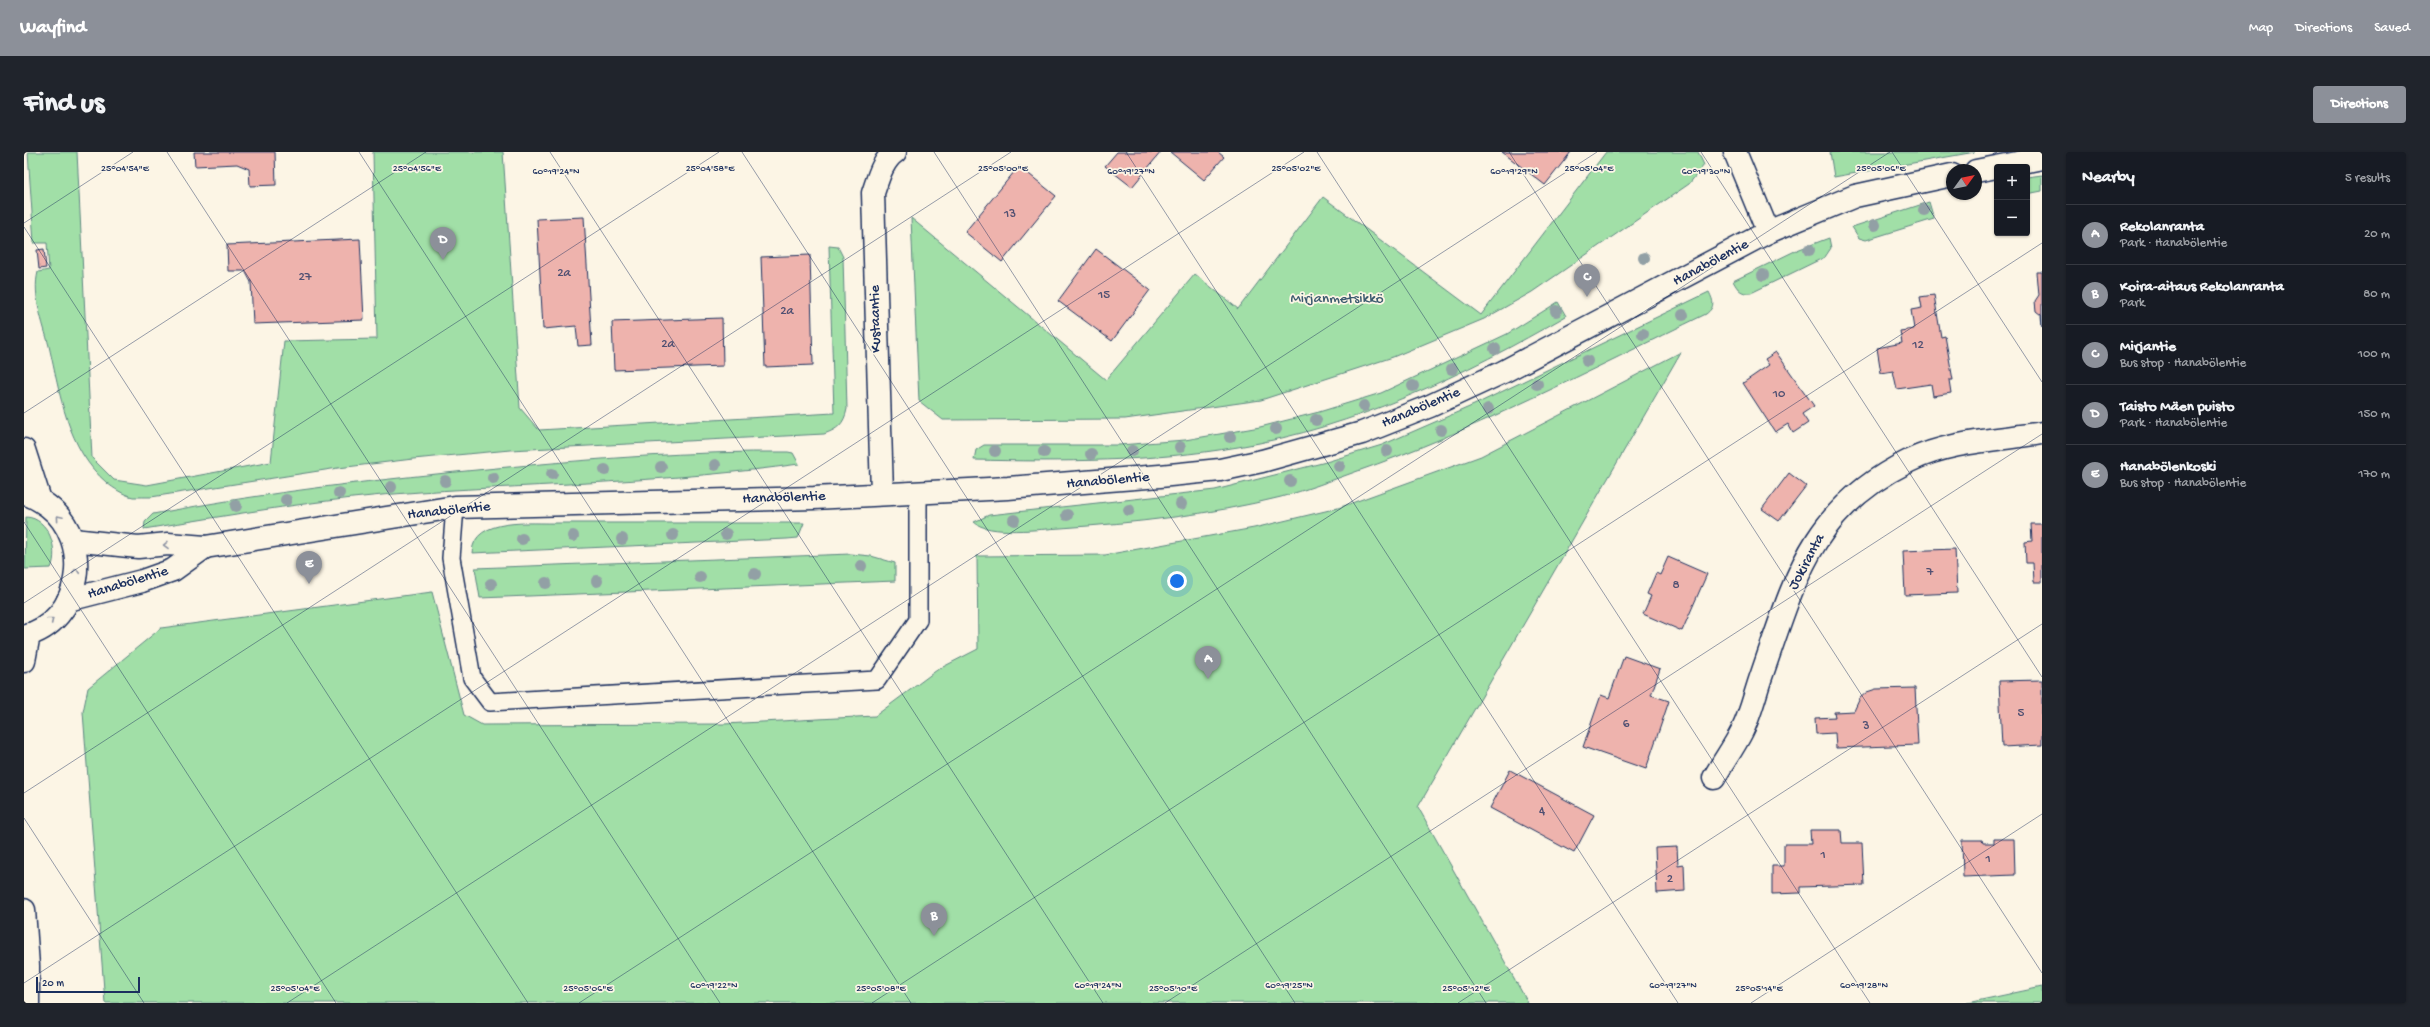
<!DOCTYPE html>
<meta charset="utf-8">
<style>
:root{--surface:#171b24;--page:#20242c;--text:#f1f3f6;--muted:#9ea1a6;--line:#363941;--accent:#8c9099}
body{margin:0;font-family:"Gochi Hand",sans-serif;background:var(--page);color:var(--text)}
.controls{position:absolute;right:12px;top:12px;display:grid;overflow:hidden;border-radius:4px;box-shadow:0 1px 3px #0004}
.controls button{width:36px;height:36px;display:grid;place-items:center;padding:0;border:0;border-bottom:1px solid var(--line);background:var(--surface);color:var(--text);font:20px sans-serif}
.compass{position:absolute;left:1922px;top:12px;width:36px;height:36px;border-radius:50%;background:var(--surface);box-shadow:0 1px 3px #0004;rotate:57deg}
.scale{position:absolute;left:12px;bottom:10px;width:104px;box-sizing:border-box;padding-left:4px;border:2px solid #1b2f5e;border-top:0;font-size:11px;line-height:14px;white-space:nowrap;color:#1b2f5e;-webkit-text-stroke:3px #fcf5e5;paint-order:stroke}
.you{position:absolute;left:1153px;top:429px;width:14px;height:14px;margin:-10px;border:3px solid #fff;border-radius:50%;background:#1a73e8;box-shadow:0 0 0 6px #1a73e833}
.badge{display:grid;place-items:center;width:26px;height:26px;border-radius:50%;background:var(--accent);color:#fff;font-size:13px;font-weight:700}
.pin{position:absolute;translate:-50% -33px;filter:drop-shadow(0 1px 2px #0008)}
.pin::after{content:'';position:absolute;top:21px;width:14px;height:12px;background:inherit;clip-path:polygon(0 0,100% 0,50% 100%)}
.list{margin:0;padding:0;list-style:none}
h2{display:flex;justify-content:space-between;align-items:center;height:52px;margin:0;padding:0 16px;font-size:17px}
h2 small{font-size:13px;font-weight:400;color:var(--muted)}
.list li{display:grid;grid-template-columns:26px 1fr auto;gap:12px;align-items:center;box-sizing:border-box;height:60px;padding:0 16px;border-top:1px solid var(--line)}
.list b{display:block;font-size:15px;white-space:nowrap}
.list p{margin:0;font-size:13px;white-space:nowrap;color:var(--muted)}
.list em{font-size:13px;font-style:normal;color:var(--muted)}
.map{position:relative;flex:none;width:2018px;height:851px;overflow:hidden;border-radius:4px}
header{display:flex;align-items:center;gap:24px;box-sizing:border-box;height:56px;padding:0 20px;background:var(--accent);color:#fff}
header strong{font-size:19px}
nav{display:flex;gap:22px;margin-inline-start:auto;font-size:14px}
.intro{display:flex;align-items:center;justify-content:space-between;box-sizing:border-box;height:96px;padding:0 24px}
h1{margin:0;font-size:28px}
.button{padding:10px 18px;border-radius:4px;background:var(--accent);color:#fff;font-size:14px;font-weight:700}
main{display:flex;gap:24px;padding:0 24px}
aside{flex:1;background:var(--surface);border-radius:4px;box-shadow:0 1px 3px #0004}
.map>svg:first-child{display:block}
</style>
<header>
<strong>Wayfind</strong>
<nav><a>Map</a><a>Directions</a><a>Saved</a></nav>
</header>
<div class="intro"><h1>Find us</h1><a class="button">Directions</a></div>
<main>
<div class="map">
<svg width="2018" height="851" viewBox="0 0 2018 851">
<rect width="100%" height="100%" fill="#fcf5e5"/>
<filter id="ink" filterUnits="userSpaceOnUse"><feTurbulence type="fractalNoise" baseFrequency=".025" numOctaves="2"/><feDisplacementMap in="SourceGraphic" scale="8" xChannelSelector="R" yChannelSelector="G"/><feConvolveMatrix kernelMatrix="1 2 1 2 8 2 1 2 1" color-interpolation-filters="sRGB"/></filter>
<g filter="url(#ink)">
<g fill="#a1dfa7" stroke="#5e8782">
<path d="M4 0H53L68 306 90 328 123 333 247 310 260 189 353 187 349 0H479L496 256 515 278 810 261 805 94 814 95 819 105 823 257C820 272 814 277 800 282L486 298 389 307 314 316 127 345C122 345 115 345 109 345 100 343 89 336 83 331 43 297 36 242 25 194 19 171 8 143 14 120L25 118 23 91H10Z"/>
<polygon points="1582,0 1674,0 1680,13 1665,32 1508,140 1460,167 1369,205 1237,248 1101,267 919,268 895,249 887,66 1082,228 1171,122 1214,157 1299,45 1457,163"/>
<polygon points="1806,0 1951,0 1810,25"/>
<polygon points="2018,23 2018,39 2003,42 2003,25"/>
<polygon points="1905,50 1910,67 1842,88 1835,86 1828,75"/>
<path d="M1805 86 1807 96 1801 105 1727 141C1717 142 1714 138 1709 129L1773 98Z"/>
<path d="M1685 140C1690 150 1691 155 1682 162 1566 218 1452 278 1331 320 1306 329 1282 338 1257 345 1186 363 1110 371 1037 376 1018 377 964 384 950 370L965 363 1191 338 1302 310 1358 293 1450 253Z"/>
<path d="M1534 150 1542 164C1440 223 1332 275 1214 295 1126 310 1039 310 950 308L952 298 960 293H1095L1161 288 1236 275 1295 260 1357 241 1432 206 1483 182Z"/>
<polygon points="1657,200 1394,655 1504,851 81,851 59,560 64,536 137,476 408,440 440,563 458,573 700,572 851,564 913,518 954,497 953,404 1081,403 1230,376 1314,356 1457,304"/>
<path d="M764 300 769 301 775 312C649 330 522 332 396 340 303 346 212 362 120 377L121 370 129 362C243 340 357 327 473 316 569 307 667 299 764 300Z"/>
<path d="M2 365C25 366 35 398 27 416L1 417Z"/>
<path d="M534 371H780L774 386 763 387 448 401C449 364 509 372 534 371Z"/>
<polygon points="827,402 847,404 871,411 871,429 456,446 451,416"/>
<polygon points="2018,835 2018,851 1943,851"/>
</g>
<g fill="#eeb3ad" stroke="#1b2f5e">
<polygon points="170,0 251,0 252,33 226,34 225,17 213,12 171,14"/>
<polygon points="1093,0 1137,0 1108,35 1081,14"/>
<polygon points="1146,0 1194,0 1200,5 1180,28"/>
<polygon points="1478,0 1547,0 1521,33"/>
<polygon points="995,14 1032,44 978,110 941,80"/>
<polygon points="560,65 568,193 554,194 552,174 519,177 513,67"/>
<polygon points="336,87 340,168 229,172 227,130 221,119 204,119 203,93"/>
<polygon points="20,97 22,116 15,117 13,98"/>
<polygon points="1072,97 1126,138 1088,189 1034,149"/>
<polygon points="786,103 789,213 741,215 737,105"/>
<polygon points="2013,120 2018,120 2018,175 2017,163 2012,159 2011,149 2015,143"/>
<polygon points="1910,143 1917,185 1921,184 1929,228 1925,228 1927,241 1909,244 1907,232 1873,237 1869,219 1857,221 1853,196 1878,191 1876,179 1890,177 1887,158 1898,156 1896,145"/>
<polygon points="698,166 699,214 590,218 588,170"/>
<polygon points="1752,200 1790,254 1778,262 1784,271 1769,281 1764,272 1751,280 1719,231 1745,213 1741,207"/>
<polygon points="1765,321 1782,334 1755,369 1738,357"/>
<polygon points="2007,372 2018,372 2018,430 2010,430 2009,411 2002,411 2001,390 2008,389"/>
<polygon points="1931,397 1933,441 1881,443 1879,399"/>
<polygon points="1644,405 1683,422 1658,479 1619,462 1627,444 1623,442 1632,421 1636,423"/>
<polygon points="1600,504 1636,517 1627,543 1645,549 1622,617 1559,595 1577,543 1585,546"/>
<polygon points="2018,528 2018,593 1978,595 1975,529"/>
<polygon points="1891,536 1894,593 1812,596 1811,581 1792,582 1791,566 1811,565 1810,560 1830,559 1836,546 1843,540 1852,537"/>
<polygon points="1486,618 1570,663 1550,701 1466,656"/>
<polygon points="1786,678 1817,678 1818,691 1838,691 1840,733 1776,735 1776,741 1748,742 1748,714 1760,714 1760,692 1787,692"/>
<polygon points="1970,687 1990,687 1991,723 1939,725 1938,688 1958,688 1959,691 1970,691"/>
<polygon points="1653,695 1654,714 1660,713 1661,739 1633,741 1631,696"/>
</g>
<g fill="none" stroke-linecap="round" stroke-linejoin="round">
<defs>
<polyline id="service" points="431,355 427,406 448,526 466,550 853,528 894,468 894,341"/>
<g id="minor">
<polyline points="1711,0 1744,80"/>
<path d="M858 341 849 41C854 27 858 9 871 0"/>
<path d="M1690 626C1699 610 1710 595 1718 579 1727 562 1731 541 1738 522 1771 427 1787 357 1885 309 1925 289 1975 288 2018 281"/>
</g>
<g id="tertiary">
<polyline points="1952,19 2018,6"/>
<polyline points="49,388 114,395 144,392 181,395 431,355 790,346 984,336 1136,324 1196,318 1238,309 1338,281 1406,254 1479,220 1744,80 1831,44 1928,23"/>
<polyline points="44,448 118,429 149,418 181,395"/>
<polyline points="0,509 5,482"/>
<polyline points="0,758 4,814 4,851"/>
</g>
<g id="secondary">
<polyline points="0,298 16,348"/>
<path d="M0 342C9 343 17 349 24 354 70 389 58 470 0 484"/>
</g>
</defs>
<use href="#service" stroke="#1b2f5e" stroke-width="20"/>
<use href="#minor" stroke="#1b2f5e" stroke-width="25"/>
<use href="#tertiary" stroke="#1b2f5e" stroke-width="25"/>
<use href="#secondary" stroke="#1b2f5e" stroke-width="25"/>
<use href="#service" stroke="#fcf5e5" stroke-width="17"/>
<use href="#minor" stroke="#fcf5e5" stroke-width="22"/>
<use href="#tertiary" stroke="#fcf5e5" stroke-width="22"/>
<use href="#secondary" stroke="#fcf5e5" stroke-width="22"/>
</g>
<g fill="#92a0a5">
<circle cx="1900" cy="58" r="6"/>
<circle cx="1851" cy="73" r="6"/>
<circle cx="1785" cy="98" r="6"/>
<circle cx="1620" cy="106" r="6"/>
<circle cx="1739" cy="123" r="6"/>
<circle cx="1532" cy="159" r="6"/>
<circle cx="1659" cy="163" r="6"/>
<circle cx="1619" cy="182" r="6"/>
<circle cx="1471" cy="197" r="6"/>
<circle cx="1563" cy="209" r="6"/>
<circle cx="1428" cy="217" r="6"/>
<circle cx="1513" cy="232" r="6"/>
<circle cx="1389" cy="234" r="6"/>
<circle cx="1340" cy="254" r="6"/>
<circle cx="1464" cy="257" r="6"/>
<circle cx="1292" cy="268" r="6"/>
<circle cx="1252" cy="277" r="6"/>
<circle cx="1417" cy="278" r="6"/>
<circle cx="1206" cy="285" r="6"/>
<circle cx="1156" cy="295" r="6"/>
<circle cx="971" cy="299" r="6"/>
<circle cx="1108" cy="299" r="6"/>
<circle cx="1363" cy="299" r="6"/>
<circle cx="1020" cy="300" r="6"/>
<circle cx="1067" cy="302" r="6"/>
<circle cx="691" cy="313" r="6"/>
<circle cx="1315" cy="314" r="6"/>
<circle cx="637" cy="315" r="6"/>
<circle cx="581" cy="318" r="6"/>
<circle cx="528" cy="322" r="6"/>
<circle cx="469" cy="326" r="6"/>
<circle cx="421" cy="329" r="6"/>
<circle cx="1266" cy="329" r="6"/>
<circle cx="367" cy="335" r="6"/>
<circle cx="315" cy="341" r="6"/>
<circle cx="262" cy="348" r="6"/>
<circle cx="1157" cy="352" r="6"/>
<circle cx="212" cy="354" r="6"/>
<circle cx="1105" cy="358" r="6"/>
<circle cx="1043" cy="363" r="6"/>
<circle cx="990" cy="368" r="6"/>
<circle cx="702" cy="382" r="6"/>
<circle cx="649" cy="383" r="6"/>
<circle cx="549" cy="384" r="6"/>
<circle cx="498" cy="387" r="6"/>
<circle cx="598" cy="387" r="6"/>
<circle cx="837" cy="414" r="6"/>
<circle cx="731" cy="422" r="6"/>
<circle cx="676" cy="425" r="6"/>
<circle cx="573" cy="429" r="6"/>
<circle cx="522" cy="431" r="6"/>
<circle cx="467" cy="432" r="6"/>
</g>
<defs><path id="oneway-chevron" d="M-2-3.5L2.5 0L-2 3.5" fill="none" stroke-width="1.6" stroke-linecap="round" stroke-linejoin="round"/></defs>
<g stroke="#8c92a2">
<use href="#oneway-chevron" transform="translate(35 366) rotate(-130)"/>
<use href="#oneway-chevron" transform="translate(142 393) rotate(179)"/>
<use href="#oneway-chevron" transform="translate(52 419) rotate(-85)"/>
<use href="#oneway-chevron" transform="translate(27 468) rotate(-39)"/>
</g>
</g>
<path fill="none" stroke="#1b2f5e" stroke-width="1" stroke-opacity="0.45" d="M143 0 696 851M335 0 887 851M526 0 1079 851M718 0 1271 851M910 0 1462 851M1102 0 1654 851M1293 0 1846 851M1485 0 2018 821M1677 0 2018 525M1868 0 2018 230M0 71 109 0M0 75 504 851M0 261 402 0M0 370 312 851M0 451 695 0M0 641 987 0M0 666 120 851M0 831 1280 0M263 851 1573 0M555 851 1866 0M848 851 2018 91M1141 851 2018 282M1434 851 2018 472M1727 851 2018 662"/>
<g text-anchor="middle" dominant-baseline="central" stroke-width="3.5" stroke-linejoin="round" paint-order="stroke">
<g font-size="13" fill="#505072">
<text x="986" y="62">13</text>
<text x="540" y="121">2a</text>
<text x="281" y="125">27</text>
<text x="1080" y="143">15</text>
<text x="763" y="159">2a</text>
<text x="644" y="192">2a</text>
<text x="1894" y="193">12</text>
<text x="1755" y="242">10</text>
<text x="1906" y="420">7</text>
<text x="1652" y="433">8</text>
<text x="1997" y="561">5</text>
<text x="1602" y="572">6</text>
<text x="1842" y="574">3</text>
<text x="1518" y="659">4</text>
<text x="1799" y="703">1</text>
<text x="1964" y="707">1</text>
<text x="1646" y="727">2</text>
</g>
<g font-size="15" fill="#1b2f5e" stroke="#fcf5e5">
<text transform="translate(1687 111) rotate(-28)">Hanabölentie</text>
<text transform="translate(852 167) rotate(-91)">Kustaantie</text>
<text transform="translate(1397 256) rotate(-23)">Hanabölentie</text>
<text transform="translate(1084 329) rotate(-5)">Hanabölentie</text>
<text transform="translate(760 346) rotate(-2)">Hanabölentie</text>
<text transform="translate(425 359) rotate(-6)">Hanabölentie</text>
<text transform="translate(1783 410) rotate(-62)">Jokiranta</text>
<text transform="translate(104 431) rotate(-17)">Hanabölentie</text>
</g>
<g font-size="15" fill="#3c5b70" stroke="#fcf5e5">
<text x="1313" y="147">Mirjanmetsikkö</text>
</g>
</g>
<g font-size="10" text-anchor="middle" fill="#1b2f5e" stroke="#fcf5e5" stroke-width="3.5" stroke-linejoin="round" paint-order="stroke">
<text x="101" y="19">25°04'54"E</text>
<text x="393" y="19">25°04'56"E</text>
<text x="686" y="19">25°04'58"E</text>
<text x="979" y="19">25°05'00"E</text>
<text x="1272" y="19">25°05'02"E</text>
<text x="1565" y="19">25°05'04"E</text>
<text x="1857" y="19">25°05'06"E</text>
<text x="532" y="22">60°19'24"N</text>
<text x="1107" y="22">60°19'27"N</text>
<text x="1490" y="22">60°19'29"N</text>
<text x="1682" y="22">60°19'30"N</text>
<text x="690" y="836">60°19'22"N</text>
<text x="1074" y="836">60°19'24"N</text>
<text x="1265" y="836">60°19'25"N</text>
<text x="1649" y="836">60°19'27"N</text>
<text x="1840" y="836">60°19'28"N</text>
<text x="271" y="839">25°05'04"E</text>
<text x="564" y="839">25°05'06"E</text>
<text x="857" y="839">25°05'08"E</text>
<text x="1149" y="839">25°05'10"E</text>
<text x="1442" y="839">25°05'12"E</text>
<text x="1735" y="839">25°05'14"E</text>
</g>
</svg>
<div class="controls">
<button>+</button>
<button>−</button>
</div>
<svg class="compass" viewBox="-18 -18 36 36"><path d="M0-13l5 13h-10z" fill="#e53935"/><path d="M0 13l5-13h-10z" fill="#9ea1a6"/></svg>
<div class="scale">20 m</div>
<div class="you"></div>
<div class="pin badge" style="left:1184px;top:527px">A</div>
<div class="pin badge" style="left:910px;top:784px">B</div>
<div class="pin badge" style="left:1563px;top:145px">C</div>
<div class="pin badge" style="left:419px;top:108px">D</div>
<div class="pin badge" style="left:285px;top:432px">E</div>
</div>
<aside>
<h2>Nearby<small>5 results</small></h2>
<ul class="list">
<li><span class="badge">A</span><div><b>Rekolanranta</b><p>Park · Hanabölentie</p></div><em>20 m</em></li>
<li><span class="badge">B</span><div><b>Koira-aitaus Rekolanranta</b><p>Park</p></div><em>80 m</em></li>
<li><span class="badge">C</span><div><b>Mirjantie</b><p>Bus stop · Hanabölentie</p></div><em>100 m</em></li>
<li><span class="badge">D</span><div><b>Taisto Mäen puisto</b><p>Park · Hanabölentie</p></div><em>150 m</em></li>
<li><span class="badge">E</span><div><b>Hanabölenkoski</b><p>Bus stop · Hanabölentie</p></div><em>170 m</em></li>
</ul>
</aside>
</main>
